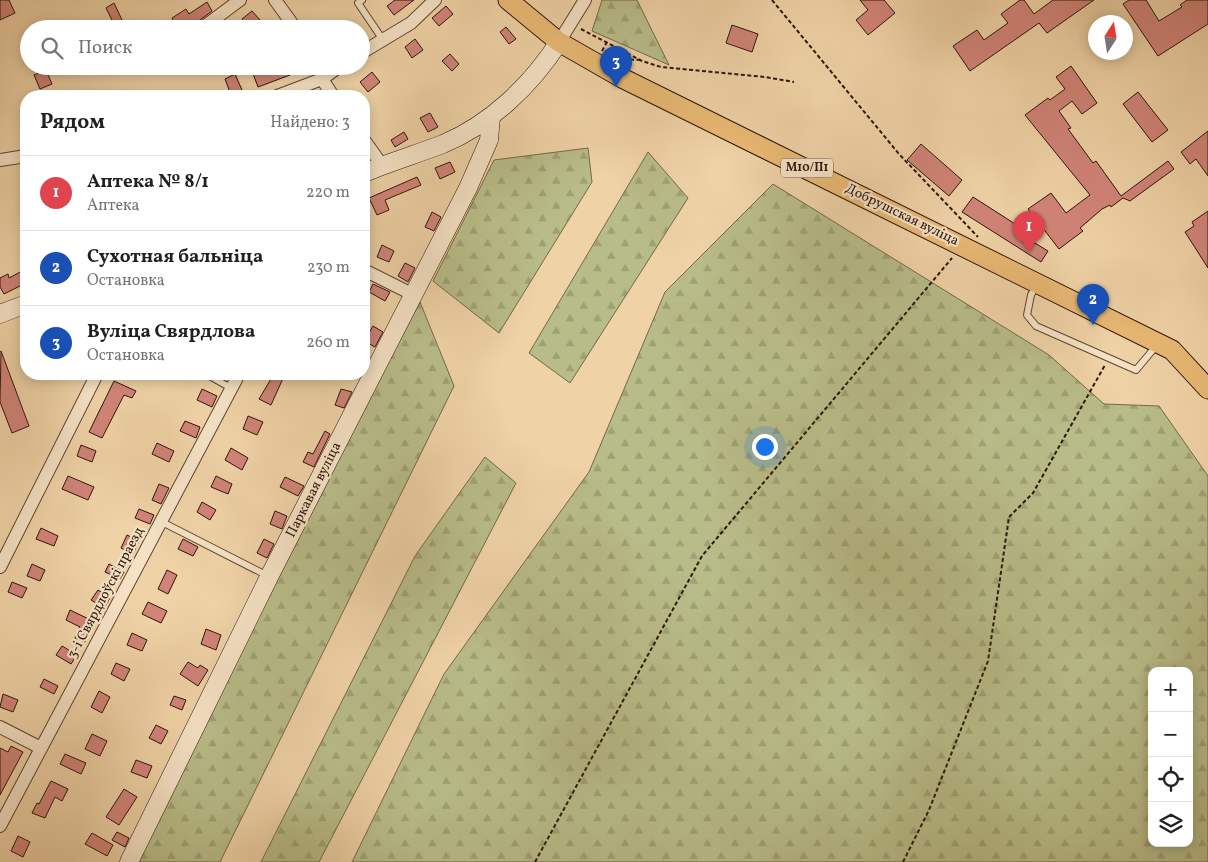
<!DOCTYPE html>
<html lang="ru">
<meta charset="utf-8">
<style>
:root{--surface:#fff;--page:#f6f6f6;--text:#202124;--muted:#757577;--line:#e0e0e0;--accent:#8f2418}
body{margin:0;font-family:Vollkorn,serif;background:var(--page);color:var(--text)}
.controls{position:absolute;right:15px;bottom:15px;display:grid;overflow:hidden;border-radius:10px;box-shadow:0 2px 12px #0003}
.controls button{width:45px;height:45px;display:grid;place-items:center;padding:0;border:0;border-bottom:1px solid var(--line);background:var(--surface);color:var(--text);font:25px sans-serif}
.compass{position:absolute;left:1088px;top:15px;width:45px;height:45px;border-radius:50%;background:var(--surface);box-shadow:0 2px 12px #0003;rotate:12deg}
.you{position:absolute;left:764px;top:446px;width:18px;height:18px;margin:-12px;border:4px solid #fff;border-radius:50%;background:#1a73e8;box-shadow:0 0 0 8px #1a73e833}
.badge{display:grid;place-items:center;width:32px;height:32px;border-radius:50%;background:var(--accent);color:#fff;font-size:16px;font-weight:700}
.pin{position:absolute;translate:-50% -41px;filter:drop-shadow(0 1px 2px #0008)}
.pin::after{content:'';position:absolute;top:26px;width:18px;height:15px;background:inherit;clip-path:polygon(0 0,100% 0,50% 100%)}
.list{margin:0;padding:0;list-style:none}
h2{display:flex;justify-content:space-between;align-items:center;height:65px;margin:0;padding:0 20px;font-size:21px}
h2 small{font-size:16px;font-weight:400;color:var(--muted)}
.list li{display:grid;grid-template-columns:32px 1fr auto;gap:15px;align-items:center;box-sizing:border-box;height:75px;padding:0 20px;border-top:1px solid var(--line)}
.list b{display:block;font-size:19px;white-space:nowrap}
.list p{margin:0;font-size:16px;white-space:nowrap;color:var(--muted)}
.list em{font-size:16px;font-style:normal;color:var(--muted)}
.icon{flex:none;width:28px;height:28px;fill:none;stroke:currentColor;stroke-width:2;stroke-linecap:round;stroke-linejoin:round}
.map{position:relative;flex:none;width:1208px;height:862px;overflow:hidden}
.search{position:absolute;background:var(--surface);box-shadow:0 2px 12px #0003;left:20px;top:20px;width:350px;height:55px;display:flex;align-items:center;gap:12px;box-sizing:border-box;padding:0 18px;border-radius:28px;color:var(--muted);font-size:19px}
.panel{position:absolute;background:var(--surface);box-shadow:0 2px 12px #0003;left:20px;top:90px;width:350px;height:290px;border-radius:20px}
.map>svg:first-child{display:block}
</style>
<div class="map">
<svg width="1208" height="862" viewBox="0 0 1208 862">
<defs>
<pattern id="forest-firs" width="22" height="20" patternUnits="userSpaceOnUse" patternTransform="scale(1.25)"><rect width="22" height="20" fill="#b8bc88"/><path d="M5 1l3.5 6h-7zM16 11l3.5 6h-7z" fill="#9ea174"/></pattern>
</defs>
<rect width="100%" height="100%" fill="#efd2a6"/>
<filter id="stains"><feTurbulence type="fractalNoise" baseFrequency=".004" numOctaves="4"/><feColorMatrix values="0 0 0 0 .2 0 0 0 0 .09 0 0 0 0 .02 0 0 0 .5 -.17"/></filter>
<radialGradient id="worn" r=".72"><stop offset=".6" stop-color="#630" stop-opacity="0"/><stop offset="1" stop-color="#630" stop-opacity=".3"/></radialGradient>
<g fill="url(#forest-firs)" stroke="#72684a" fill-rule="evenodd">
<polygon points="602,0 637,0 669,65 592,31"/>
<polygon points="588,148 592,182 499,333 433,281 494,160"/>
<polygon points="648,152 688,198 570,383 529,353"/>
<path d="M773 184 1049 355 1104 404 1159 406 1208 476V862H352L444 674 589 472 665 292ZM1152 671H1189V843H1152Z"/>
<polygon points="420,302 454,386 220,862 135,862 346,439"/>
<polygon points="485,457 516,483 319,862 261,862 415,556"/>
</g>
<g fill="#d18478" stroke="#2d150b">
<polygon points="0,0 9,0 15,13 0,20"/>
<polygon points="395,0 414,0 394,15 387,6"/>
<polygon points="860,0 884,0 895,13 868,35 856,20 868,10"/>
<polygon points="1020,0 1024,0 1034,14 1053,0 1094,0 1047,33 1039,23 970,71 953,46 977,30 984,40 1008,23 1001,14"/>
<polygon points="1129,0 1146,0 1159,21 1182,7 1180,5 1187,0 1208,0 1208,24 1158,56 1123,4"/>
<polygon points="207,2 212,11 188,29 178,29 172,18 186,9 189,14"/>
<polygon points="114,3 122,20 114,24 106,8"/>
<polygon points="446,6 453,14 439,26 432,18"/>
<polygon points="252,11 268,29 250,29 242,19"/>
<polygon points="732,25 758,34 752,52 726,43"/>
<polygon points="506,27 516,39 509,44 500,32"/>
<polygon points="415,39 423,50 412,58 405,47"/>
<polygon points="450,54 459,64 452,71 442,61"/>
<polygon points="265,66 287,66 290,75 258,87 252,71"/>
<polygon points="1071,66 1097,103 1082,114 1072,101 1059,111 1071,128 1068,129 1093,163 1096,161 1121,196 1168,161 1174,169 1130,201 1123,198 1111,207 1110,205 1102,209 1080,228 1083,231 1059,249 1028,209 1051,193 1066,213 1090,195 1025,115 1048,98 1050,100 1065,89 1056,77"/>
<polygon points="46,70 52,84 40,89 34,75"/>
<polygon points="372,72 380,82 368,92 360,82"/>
<polygon points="235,74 242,90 231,95 225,79"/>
<polygon points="1138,92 1168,130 1152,142 1123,104"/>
<polygon points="430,113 438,127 428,132 420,118"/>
<polygon points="1208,131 1208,176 1196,159 1190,164 1181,152"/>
<polygon points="404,132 408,139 395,147 391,140"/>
<polygon points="921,144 962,180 949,196 907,160"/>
<polygon points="450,162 455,172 440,179 435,168"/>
<polygon points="417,177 421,185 385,200 389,210 377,215 369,198"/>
<polygon points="973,197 1023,229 1020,234 1048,251 1041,262 962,212"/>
<polygon points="1208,211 1208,268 1185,232 1194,226 1192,222"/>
<polygon points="432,212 441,217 434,231 425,227"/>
<polygon points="382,245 394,251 389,262 377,257"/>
<polygon points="405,263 415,268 408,282 398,276"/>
<polygon points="26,269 26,283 4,294 0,287 0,278 8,274 9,278"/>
<polygon points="373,284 390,292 385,301 369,292"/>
<polygon points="373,326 383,332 375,347 364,341"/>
<polygon points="1,351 29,426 12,433 0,402"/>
<polygon points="274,374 285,374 271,405 259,399"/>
<polygon points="114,381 136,391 132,398 124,395 102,438 89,432"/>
<polygon points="202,389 217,396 212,407 197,400"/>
<polygon points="341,389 352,392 344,408 335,405"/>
<polygon points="248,416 263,422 257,435 243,429"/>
<polygon points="185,421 200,427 196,438 180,431"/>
<polygon points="325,431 330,434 314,467 303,462 308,452 313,454"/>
<polygon points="157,443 174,451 169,462 152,454"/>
<polygon points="81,445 96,451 92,462 77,456"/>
<polygon points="231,448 248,458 242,470 225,460"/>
<polygon points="68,476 94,487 88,500 62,489"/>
<polygon points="216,476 232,484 228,494 211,487"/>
<polygon points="285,477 304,486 298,496 280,487"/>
<polygon points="159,484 169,488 161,504 152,500"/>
<polygon points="202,502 216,510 210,520 197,512"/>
<polygon points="139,509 154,515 150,524 135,518"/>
<polygon points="275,511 287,516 282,529 270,524"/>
<polygon points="41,528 58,536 54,546 36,539"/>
<polygon points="127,535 139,541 133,554 121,548"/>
<polygon points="183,539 198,547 193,556 178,549"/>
<polygon points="264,539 274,544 267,558 257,553"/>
<polygon points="32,564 45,570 40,581 27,576"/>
<polygon points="109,564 124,572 120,579 105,572"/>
<polygon points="167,570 177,575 168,594 158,589"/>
<polygon points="12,582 27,588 22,598 8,592"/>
<polygon points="98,590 110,598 104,608 91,600"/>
<polygon points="148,602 167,611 161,623 142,614"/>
<polygon points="70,610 95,622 85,642 75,638 80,627 66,620"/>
<polygon points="206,629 221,635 216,650 201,644"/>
<polygon points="132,633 147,640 142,651 127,645"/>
<polygon points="62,646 77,655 71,664 56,655"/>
<polygon points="188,662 198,668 200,665 208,670 198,686 180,674"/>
<polygon points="116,663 130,669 124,681 111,674"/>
<polygon points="44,679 58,686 54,694 40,687"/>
<polygon points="99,691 110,697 102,713 91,707"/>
<polygon points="3,694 18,700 13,712 0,707"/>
<polygon points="174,696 186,700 182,710 170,705"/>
<polygon points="156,725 168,731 161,744 149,738"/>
<polygon points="92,734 107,741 100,756 85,749"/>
<polygon points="11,746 23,752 0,795 0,748 8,752"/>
<polygon points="65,754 86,763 81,774 60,764"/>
<polygon points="136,760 152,766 147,778 131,772"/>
<polygon points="51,781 68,789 62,801 55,797 45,818 32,813 37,803 39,804"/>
<polygon points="124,789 137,797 119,825 106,817"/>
<polygon points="117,832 129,838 125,847 112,840"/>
<polygon points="92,833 113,845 107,856 85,844"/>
<polygon points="18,836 30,842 23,857 11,851"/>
</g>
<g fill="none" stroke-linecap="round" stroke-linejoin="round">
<defs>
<g id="lane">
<polyline points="362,0 358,3 383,40"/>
<polyline points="1036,286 1031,295 1027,315 1036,326 1136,370 1157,345"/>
<polyline points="206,374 231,388"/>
<polyline points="160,521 268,576"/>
</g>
<g id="street">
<polyline points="275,0 296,29"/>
<polyline points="201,29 240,0"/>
<polyline points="559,42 585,0"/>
<polyline points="361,53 411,23 435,0"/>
<polyline points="322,79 333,96"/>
<polyline points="277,96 322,79 340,66"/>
<polyline points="364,140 382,165"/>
<polyline points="0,160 26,156"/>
<polyline points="364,270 414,295"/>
<polyline points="0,567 97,374"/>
<polyline points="0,727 41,748"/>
<polyline points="0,826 239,374"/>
</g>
<g id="secondary">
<path d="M364 173C390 162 417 154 443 144 491 124 531 85 559 42"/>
<polyline points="0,314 26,304"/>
<polyline points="129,862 269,577 468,188 489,140 491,117"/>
</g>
<polyline id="primary" points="508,0 559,42 622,78 1172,350 1208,389"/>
</defs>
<use href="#lane" stroke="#5e4432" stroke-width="8"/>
<use href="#street" stroke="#5e4432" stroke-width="14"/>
<use href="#secondary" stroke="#2d150b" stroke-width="19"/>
<use href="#primary" stroke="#2d150b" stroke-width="21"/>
<g stroke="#2d150b" stroke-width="2" stroke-dasharray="4 2.5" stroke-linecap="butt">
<polyline points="772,0 899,154 978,237"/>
<polyline points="581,29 642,61 661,67 765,77 794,82"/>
<polyline points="602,51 607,42"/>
<polyline points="617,59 640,60"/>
<polyline points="535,862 702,556 952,258"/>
<polyline points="903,862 929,810 988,661 1009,517 1033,493 1105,365"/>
</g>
<use href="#lane" stroke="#f5e2c5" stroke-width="6"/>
<use href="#street" stroke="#f5e2c5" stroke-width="12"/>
<use href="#secondary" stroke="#f5e2c5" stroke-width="18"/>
<use href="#primary" stroke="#e8b973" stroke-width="19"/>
</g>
<g text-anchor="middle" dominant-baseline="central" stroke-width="4.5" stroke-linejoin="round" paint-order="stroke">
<rect fill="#f5e2c5" stroke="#695243" stroke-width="1" x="781" y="158.5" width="52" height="19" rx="4"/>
<g font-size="12" font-weight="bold" fill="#2d150b">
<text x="807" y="168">М10/П1</text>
</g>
<g font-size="14" fill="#2d150b" stroke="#f5e2c5">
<text transform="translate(902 215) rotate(26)">Добрушская вуліца</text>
<text transform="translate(314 490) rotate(-63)">Паркавая вуліца</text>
<text transform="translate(106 593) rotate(-62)">3-і Свярдлоўскі праезд</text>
</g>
</g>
<rect width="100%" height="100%" filter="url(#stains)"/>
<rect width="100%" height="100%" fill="url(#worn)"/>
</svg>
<div class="controls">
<button>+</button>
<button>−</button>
<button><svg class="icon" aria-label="locate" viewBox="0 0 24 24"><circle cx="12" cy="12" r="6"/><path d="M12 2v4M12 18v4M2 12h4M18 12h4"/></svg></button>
<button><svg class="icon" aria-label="layers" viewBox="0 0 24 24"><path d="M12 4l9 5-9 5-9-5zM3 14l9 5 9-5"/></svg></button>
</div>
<svg class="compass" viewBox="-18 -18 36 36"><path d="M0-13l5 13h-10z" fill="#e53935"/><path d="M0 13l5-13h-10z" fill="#757577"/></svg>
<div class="you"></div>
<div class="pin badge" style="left:1029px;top:252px;background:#e0444e">1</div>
<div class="pin badge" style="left:1093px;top:325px;background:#1a4fb4">2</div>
<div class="pin badge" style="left:616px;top:87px;background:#1a4fb4">3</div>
<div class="search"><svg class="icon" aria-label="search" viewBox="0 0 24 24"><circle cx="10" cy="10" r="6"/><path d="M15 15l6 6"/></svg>Поиск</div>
<section class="panel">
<h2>Рядом<small>Найдено: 3</small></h2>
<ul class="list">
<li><span class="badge" style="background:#e0444e">1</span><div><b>Аптека № 8/1</b><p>Аптека</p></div><em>220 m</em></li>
<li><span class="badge" style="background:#1a4fb4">2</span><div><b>Сухотная бальніца</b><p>Остановка</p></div><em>230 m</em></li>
<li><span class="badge" style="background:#1a4fb4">3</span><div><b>Вуліца Свярдлова</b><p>Остановка</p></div><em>260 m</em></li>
</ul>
</section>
</div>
